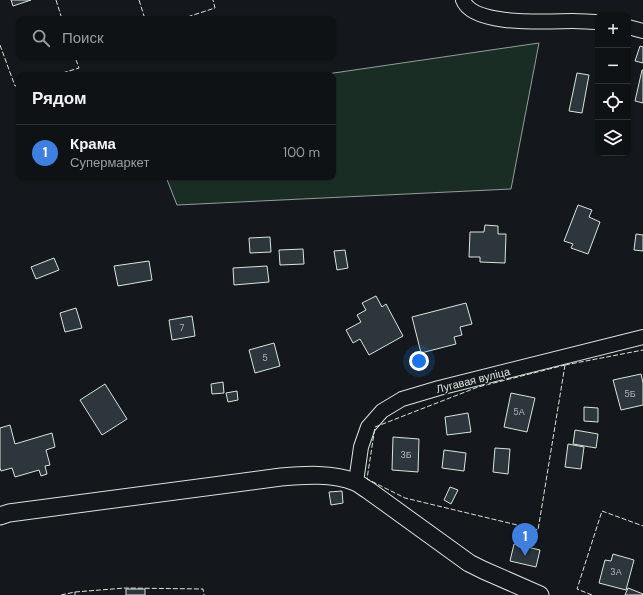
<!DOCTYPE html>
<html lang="ru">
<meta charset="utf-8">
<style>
:root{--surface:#0f1215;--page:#181b1e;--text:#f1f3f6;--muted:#9b9ea0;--line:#2f3234;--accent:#ffb74d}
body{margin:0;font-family:"DM Sans",sans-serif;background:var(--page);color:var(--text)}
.controls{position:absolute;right:12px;top:12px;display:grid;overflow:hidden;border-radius:8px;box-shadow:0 1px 3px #0004}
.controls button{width:36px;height:36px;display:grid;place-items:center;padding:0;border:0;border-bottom:1px solid var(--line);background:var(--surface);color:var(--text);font:20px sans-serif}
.you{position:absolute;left:419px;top:361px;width:14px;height:14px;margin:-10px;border:3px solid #fff;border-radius:50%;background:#1a73e8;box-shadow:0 0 0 6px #1a73e833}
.badge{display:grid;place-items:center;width:26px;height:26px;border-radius:50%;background:var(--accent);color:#fff;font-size:13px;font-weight:700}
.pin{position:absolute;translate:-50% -33px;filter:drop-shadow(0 1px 2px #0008)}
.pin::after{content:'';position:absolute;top:21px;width:14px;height:12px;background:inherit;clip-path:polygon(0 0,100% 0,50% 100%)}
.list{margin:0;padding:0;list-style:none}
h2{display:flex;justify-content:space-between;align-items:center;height:52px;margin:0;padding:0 16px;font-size:17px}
h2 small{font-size:13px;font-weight:400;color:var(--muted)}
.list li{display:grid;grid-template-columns:26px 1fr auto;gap:12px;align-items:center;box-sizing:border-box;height:56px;padding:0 16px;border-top:1px solid var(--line)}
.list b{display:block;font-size:15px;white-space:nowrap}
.list p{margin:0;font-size:13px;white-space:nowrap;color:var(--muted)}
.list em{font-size:13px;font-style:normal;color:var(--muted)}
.icon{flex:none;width:22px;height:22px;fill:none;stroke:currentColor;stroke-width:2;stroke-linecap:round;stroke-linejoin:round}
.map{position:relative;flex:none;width:643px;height:595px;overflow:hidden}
.search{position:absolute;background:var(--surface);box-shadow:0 1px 3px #0004;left:16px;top:16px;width:320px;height:44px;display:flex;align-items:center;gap:10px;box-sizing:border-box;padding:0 14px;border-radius:8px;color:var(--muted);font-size:15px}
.panel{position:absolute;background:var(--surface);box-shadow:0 1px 3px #0004;left:16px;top:72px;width:320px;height:108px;border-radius:8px}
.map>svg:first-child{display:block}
</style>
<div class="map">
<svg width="643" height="595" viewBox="0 0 643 595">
<rect width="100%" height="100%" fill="#14181c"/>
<polygon fill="#1a2d24" stroke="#939e99" points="539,43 511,189 177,205 166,177 333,177 333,75 320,75"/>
<g fill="#2c363c" stroke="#d8e6dc">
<polygon points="11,0 31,0 13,6"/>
<polygon points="640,46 643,47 643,63 635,61"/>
<polygon points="642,70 643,70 643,103 635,101"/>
<polygon points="577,73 589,75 582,113 569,111"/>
<polygon points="578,205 592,210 589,217 600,222 588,254 571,248 573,244 564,241"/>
<polygon points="485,225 498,226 498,234 506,234 505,263 480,262 480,257 469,257 470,232 484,232"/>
<polygon points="636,234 643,235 643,251 634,250"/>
<polygon points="270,237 271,252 250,253 249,238"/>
<polygon points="303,249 304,264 280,265 279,250"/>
<polygon points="345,250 348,268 337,270 334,251"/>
<polygon points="54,258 59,270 36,279 31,267"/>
<polygon points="149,261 152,280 118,286 114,266"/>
<polygon points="267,266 269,282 234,285 233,268"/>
<polygon points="376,296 382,307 386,304 403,336 369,355 360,339 353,343 346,330 361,322 357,315 366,310 362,303"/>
<polygon points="466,303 472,324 460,327 462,335 454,337 456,344 421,353 412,317"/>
<polygon points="76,308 82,328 65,332 60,313"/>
<polygon points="192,316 195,336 172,340 169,320"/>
<polygon points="274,343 280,366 255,373 249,350"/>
<polygon points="641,374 643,383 643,405 621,410 613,380"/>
<polygon points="223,382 224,393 212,394 211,384"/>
<polygon points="105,384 127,419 102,435 80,400"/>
<polygon points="237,391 238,400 228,402 226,393"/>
<polygon points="511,393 535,398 527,432 504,427"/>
<polygon points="584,407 598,408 598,422 584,421"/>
<polygon points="468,413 471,432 447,435 445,417"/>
<polygon points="10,425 15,444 52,433 55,447 46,450 50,465 45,466 47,474 41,476 39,470 15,477 12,468 1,471 0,468 0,428"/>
<polygon points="575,430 598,434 596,448 573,444"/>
<polygon points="393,437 419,439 418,472 392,470"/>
<polygon points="568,444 584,447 581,469 565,467"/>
<polygon points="495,448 510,449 508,474 493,472"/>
<polygon points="444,450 466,453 464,471 442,468"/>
<polygon points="450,487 458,490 451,504 444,500"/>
<polygon points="342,491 343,503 331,505 329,492"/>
<polygon points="514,544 540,550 536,567 510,561"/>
<polygon points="613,554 634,560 626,590 599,583 605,560 611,561"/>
<polygon points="628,588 643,594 642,595 625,595"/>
<rect x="126" y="589" width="19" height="6"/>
</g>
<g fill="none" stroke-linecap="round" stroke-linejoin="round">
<defs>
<g id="minor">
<path d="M463 0C473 27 549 21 573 21 582 21 590 22 598 22"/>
<polyline points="628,27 643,31"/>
<polyline points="356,482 361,447 368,427 382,411 402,399 439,388 643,337"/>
</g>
<path id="tertiary" d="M0 516 9 513 281 477C304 475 333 473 355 482 360 484 364 488 368 490L469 563 483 570 540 595"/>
</defs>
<use href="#minor" stroke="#d8e6dc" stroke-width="16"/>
<use href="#tertiary" stroke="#d8e6dc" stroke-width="19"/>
<use href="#minor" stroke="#14181c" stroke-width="14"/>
<use href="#tertiary" stroke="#14181c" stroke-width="17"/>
<g stroke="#d8e6dc" stroke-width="1" stroke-dasharray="5 2" stroke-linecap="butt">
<polyline points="56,0 62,19"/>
<polyline points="139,0 145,19"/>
<polyline points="181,19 215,8 213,0"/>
<polyline points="0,45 15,86 19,85"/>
<polyline points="56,75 79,68 75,57"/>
<polygon points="565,365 538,530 405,498 367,479 375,427 478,387"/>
<polyline points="565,365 643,350"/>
<polyline points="75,592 125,588 203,589 204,595"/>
<polyline points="61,595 75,592 75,595"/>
<polyline points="592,595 577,589 602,511 643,526"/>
</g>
</g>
<g text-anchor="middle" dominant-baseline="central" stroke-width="3" stroke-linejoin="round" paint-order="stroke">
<g font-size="9" fill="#adbab4">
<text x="182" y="328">7</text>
<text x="265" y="358">5</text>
<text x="630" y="394">5Б</text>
<text x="519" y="412">5А</text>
<text x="406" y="455">3Б</text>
<text x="616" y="572">3А</text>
</g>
<g font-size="11" fill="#d8e6dc" stroke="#14181c">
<text transform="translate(473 380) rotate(-14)">Лугавая вуліца</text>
</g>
</g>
</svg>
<div class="controls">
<button>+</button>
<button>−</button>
<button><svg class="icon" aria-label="locate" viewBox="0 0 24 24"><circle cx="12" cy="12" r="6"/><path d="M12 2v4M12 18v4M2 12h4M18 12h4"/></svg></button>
<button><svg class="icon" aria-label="layers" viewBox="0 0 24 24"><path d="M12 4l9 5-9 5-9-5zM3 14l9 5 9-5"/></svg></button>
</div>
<div class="you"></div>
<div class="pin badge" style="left:525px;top:556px;background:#3f7fe0">1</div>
<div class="search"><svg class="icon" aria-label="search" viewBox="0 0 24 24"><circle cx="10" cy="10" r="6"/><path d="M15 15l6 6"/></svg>Поиск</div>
<section class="panel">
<h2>Рядом<small></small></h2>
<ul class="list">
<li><span class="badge" style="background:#3f7fe0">1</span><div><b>Крама</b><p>Супермаркет</p></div><em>100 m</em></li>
</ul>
</section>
</div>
